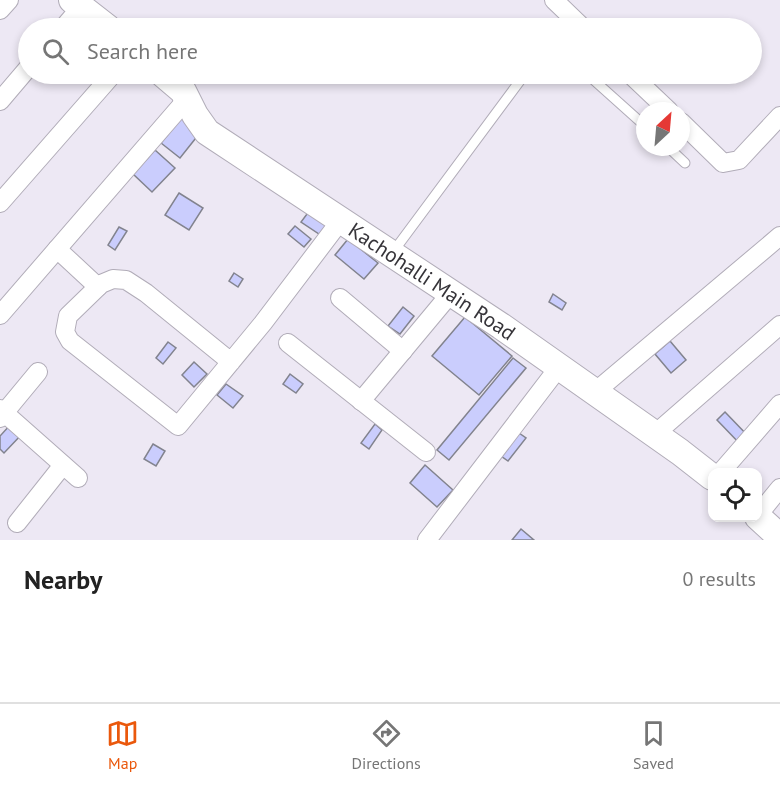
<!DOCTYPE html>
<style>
:root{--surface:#fff;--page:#f2f2f2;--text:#222;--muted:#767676;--line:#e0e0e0;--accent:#ea580c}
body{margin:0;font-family:"PT Sans",sans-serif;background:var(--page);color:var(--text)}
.controls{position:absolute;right:18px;bottom:18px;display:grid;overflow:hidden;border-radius:12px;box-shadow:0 3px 9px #0003}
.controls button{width:54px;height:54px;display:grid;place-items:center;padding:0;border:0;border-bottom:2px solid var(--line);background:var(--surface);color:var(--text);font:30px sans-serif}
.compass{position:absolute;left:636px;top:102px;width:54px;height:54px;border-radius:50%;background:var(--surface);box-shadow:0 3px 9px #0003;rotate:26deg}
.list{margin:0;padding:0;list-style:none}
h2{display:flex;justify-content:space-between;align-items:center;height:78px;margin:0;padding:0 24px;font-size:26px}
h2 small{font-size:20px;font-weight:400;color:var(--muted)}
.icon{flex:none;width:33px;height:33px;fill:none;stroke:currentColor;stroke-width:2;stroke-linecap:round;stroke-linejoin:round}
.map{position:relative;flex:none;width:780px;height:540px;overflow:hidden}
.search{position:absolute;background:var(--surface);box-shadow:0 3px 9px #0003;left:18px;right:18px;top:18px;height:66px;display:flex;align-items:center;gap:15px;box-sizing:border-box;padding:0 21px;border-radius:33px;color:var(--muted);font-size:22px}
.sheet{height:162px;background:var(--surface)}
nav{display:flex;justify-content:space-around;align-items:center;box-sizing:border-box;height:84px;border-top:2px solid var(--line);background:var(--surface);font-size:16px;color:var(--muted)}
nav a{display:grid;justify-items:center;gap:3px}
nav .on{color:var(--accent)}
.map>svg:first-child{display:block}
</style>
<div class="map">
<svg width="780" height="540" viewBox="0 0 780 540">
<rect width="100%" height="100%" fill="#ede8f4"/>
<g fill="#cacdfd" stroke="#82838e" stroke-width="1.5">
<polygon points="184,114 203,129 180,158 161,143"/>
<polygon points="155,150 175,168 152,192 133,174"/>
<polygon points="179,193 203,208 189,230 165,215"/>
<polygon points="310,210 330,224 322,236 301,222"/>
<polygon points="295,226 311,239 304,247 288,234"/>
<polygon points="119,227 127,231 115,250 108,245"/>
<polygon points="348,239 378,263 364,279 335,255"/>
<polygon points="234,273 243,279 238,287 229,281"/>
<polygon points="553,294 566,303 562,310 549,302"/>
<polygon points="403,307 414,316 400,334 388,326"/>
<polygon points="465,317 512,356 479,395 432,356"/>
<polygon points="670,341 686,360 671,373 655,354"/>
<polygon points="168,342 176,348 163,364 156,358"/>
<polygon points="513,358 526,368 449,460 437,450"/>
<polygon points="194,362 207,374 194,387 182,375"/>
<polygon points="290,374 303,384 296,393 283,384"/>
<polygon points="226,384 243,396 233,408 217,395"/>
<polygon points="725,412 750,438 742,446 717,420"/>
<polygon points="11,424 22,434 4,453 0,449 0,436"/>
<polygon points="375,424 382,430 369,449 361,443"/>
<polygon points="519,433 526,438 508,461 501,456"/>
<polygon points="153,444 165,451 156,466 144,459"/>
<polygon points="425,465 453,490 437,507 410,483"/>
<polygon points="521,529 534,540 512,540"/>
</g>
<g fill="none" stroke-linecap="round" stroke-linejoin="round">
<defs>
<g id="lane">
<polyline points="587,74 645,126"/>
<polyline points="668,147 685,163"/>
<polyline points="393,252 525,74"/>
</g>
<g id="street">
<polyline points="554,0 583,28"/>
<polyline points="0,10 9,0"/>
<polyline points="63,28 81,7"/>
<polyline points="630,74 669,111"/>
<polyline points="0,101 28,68"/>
<polyline points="681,122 723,163 739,160 780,116"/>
<polyline points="0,203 113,74"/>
<polyline points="57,249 98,287"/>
<polyline points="340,298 403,351"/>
<polyline points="0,315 187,99"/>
<polyline points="288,343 426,452"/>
<polyline points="231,362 146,293 126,280 113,279 101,284 68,316 65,332 70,341 178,426 263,323 341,220"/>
<polyline points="595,392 780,236"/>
<polyline points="361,401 451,293"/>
<polyline points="0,409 78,478"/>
<polyline points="0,418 38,372"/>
<polyline points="655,434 780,325"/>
<polyline points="721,472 780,404"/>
<polyline points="758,515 780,488"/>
<polyline points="17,523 63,465"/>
<polyline points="427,540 559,367"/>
</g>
<g id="secondary">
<polyline points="72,0 108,28"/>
<path id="s1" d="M163 74 183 91 195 115 207 132 501 326 680 452 712 477"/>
<polyline points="758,517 780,537"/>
</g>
</defs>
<use href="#lane" stroke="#b1acb8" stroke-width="11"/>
<use href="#street" stroke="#b1acb8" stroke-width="20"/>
<use href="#secondary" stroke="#b1acb8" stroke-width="28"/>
<use href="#lane" stroke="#fff" stroke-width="9"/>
<use href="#street" stroke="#fff" stroke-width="18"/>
<use href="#secondary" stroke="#fff" stroke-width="26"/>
</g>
<g text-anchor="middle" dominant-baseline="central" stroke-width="4.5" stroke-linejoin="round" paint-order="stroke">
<g font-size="21" fill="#363439" stroke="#ede8f4">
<text stroke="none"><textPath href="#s1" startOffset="344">Kachohalli Main Road</textPath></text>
</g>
</g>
</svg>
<div class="controls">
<button><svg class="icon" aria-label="locate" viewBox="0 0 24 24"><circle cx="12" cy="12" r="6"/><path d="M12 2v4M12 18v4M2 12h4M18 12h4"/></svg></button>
</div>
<svg class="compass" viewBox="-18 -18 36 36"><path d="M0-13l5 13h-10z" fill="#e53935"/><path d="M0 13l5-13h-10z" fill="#767676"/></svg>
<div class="search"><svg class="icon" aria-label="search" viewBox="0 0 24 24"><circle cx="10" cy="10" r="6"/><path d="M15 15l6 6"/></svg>Search here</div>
</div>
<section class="sheet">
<h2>Nearby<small>0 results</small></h2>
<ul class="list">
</ul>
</section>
<nav>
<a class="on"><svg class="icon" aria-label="map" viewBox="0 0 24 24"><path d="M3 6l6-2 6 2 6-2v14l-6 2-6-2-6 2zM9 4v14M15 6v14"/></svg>Map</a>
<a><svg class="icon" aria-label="directions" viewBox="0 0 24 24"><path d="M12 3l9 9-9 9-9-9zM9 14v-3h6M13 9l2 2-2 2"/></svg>Directions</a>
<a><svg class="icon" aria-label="saved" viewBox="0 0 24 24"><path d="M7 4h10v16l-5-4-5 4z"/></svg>Saved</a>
</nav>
